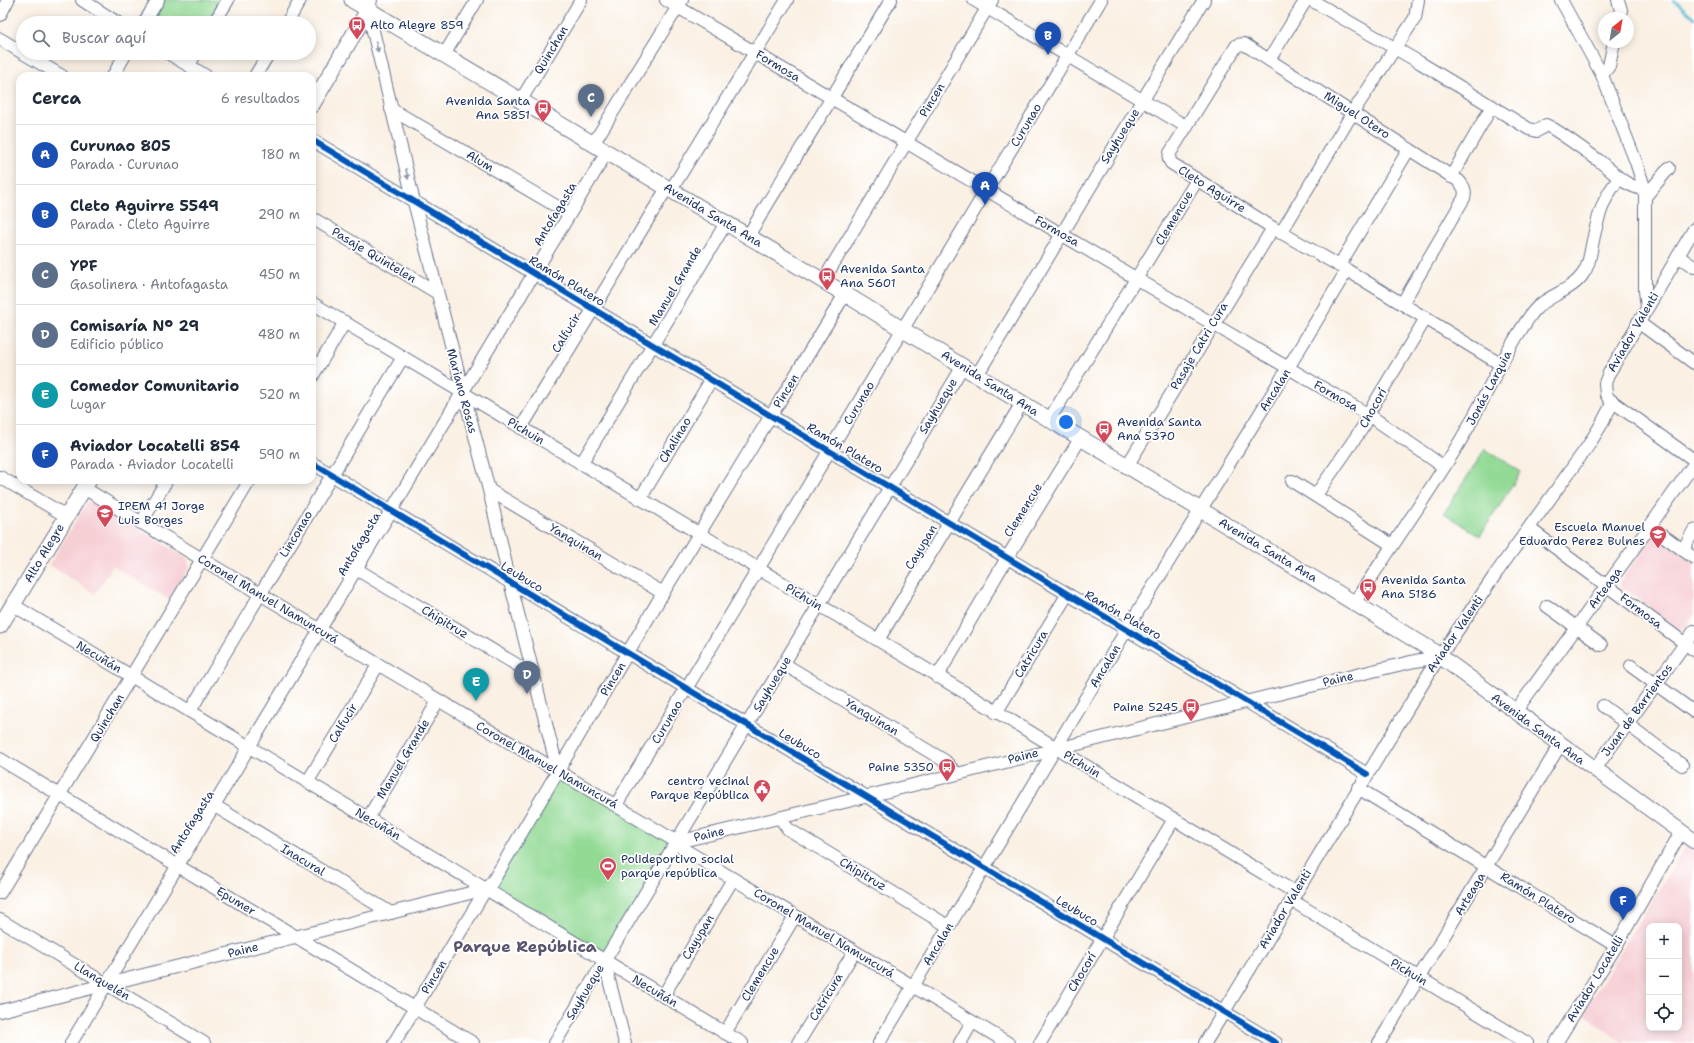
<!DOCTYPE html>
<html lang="es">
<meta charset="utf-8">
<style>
:root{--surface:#fff;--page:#f2f2f3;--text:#1f2937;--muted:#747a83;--line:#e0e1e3;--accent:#7c3aed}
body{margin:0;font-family:"Shantell Sans",sans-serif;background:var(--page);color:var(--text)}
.controls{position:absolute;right:12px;bottom:12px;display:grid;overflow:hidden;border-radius:8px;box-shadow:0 2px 10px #0003}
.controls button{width:36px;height:36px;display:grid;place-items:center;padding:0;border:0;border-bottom:1px solid var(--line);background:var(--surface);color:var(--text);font:20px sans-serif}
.compass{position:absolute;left:1598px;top:12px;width:36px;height:36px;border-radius:50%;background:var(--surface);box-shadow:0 2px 10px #0003;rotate:31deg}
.you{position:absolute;left:1066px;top:422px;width:14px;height:14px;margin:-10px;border:3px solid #fff;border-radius:50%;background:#1a73e8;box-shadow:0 0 0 6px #1a73e833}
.badge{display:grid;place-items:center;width:26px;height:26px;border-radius:50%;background:var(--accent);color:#fff;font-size:13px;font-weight:700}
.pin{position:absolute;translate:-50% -33px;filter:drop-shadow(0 1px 2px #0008)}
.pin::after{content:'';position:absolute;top:21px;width:14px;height:12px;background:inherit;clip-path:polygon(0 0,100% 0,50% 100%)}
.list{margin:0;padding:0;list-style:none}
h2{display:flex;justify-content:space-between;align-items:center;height:52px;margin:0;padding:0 16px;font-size:17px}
h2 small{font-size:13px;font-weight:400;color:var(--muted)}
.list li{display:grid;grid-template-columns:26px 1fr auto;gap:12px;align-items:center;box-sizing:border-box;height:60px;padding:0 16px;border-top:1px solid var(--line)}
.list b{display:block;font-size:15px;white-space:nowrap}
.list p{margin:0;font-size:13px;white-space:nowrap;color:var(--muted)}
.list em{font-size:13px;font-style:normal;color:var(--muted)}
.icon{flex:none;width:22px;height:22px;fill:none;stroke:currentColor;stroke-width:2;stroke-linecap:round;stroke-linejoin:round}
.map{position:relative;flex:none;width:1694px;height:1043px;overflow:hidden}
.search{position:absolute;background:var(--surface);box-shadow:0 2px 10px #0003;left:16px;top:16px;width:300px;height:44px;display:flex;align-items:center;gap:10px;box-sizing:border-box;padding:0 14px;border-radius:22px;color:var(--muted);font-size:15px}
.panel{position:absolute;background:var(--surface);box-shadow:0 2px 10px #0003;left:16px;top:72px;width:300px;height:412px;border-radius:12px}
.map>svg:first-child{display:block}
</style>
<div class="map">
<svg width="1694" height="1043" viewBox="0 0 1694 1043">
<rect width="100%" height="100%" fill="#fff"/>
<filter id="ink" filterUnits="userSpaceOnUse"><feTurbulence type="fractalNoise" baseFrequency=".025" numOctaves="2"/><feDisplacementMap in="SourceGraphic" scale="8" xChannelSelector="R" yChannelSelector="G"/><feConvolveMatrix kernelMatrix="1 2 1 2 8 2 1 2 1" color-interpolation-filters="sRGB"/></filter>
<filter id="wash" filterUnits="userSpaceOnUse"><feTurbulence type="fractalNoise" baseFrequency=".012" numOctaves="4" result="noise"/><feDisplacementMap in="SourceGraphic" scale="16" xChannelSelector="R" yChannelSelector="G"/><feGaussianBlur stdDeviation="0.9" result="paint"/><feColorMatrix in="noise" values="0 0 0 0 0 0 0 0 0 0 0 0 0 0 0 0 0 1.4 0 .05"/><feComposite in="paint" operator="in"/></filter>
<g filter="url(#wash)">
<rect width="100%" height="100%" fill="#faf0e3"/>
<g fill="#f6cfd5" fill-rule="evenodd">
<polygon points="89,499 187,558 189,567 169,600 113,566 95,594 49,565"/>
<polygon points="1658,536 1694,563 1694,615 1684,628 1678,629 1621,586 1621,581 1649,537"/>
<path d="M1686 845 1694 851V1043H1631L1627 1040 1623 1043 1583 1013ZM1649 926H1679V1028H1649Z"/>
</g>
<g fill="#92d994" stroke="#568479">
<polygon points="161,0 225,0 211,23 147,23"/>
<polygon points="1485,449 1521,472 1480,536 1444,513"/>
<polygon points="558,771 677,842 604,960 492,892"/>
</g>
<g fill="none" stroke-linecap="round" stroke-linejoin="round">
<polyline stroke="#55b9d4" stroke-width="2.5" points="1674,0 1694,18"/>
</g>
</g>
<g filter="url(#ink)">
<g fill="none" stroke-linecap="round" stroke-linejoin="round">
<defs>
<g id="minor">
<polyline points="82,0 118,23"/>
<polyline points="371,0 368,10 414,202 489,490 510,582 558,771"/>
<polyline points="666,0 1213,324 1369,415 1444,467"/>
<polyline points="974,0 1187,127"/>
<path d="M1311 0 1419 62 1529 129 1537 131 1546 125 1552 128C1568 138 1583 149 1598 160 1616 174 1621 184 1645 190"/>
<polyline points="1561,0 1602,75 1636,162 1645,190 1645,291 1647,307"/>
<polyline points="1618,0 1621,10 1619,18"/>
<polyline points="0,15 8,0"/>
<polyline points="144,23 158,0"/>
<polyline points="214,23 228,0"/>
<polyline points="287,23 300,0"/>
<polyline points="0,39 23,53"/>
<polyline points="23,53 62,76"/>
<polyline points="168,53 206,76"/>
<polyline points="444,55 477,0"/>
<polyline points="1269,60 1306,0"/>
<polyline points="189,65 196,53"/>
<polyline points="1602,75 1609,66 1614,42"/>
<polyline points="113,76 126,53"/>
<polyline points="255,76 269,53"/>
<polyline points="521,100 581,0"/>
<polyline points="391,109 568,213"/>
<polyline points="312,140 1367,774"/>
<polyline points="593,144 682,0"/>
<polyline points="1451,177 1492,106"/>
<polyline points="671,190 787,0"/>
<polyline points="1645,197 1669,168"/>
<polyline points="312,218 436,292"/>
<polyline points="1694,229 1609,373 1605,383 1606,394 1609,399 1694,460"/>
<polyline points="1281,233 1353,112 1415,18 1418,0"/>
<polyline points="748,236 891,0"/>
<polyline points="1678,256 1694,267"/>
<polyline points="1339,266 1409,149"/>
<polyline points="823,281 992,0"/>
<polyline points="312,303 878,640 1296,893"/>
<path d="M1402 304 1464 198C1466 191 1464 187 1459 181L1244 44 1237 45 1170 153 1169 159 1171 163 1273 228 1347 270 1500 364"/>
<polyline points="1638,322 1694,363"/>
<path d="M977 375C1053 250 1127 124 1204 0"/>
<polyline points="312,377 345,322"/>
<polyline points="1049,420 1197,180"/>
<polyline points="521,428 667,188"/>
<polyline points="312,463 1276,1043"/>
<polyline points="581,464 726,223"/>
<polyline points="1127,466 1273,228"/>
<polyline points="0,477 66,516"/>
<polyline points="1292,481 1392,545"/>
<polyline points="84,488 260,594 677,842 685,850 1008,1043"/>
<polyline points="489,490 663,593"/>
<polyline points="1316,495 1365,424 1371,409 1426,318"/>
<polyline points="640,499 711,380"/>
<polyline points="141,523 167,480"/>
<polyline points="1650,526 1694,558"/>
<polyline points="1530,529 1694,650"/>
<polyline points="1683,550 1694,530"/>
<polyline points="356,569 534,675"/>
<path d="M1354 603C1389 550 1426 498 1459 443 1485 400 1503 353 1533 312 1546 295 1571 292 1583 274 1589 266 1590 255 1592 245 1597 221 1602 198 1619 179"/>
<polyline points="13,605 742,1043"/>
<polyline points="1547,606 1601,645"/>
<polyline points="878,640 1022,403"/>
<polyline points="784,664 945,761 956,773"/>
<polyline points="1631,666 1694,712"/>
<polyline points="937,677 1007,558 1080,439"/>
<polyline points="1603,706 1682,765"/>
<polyline points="190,711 403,357"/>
<polyline points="1515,712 1650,526 1694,464"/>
<polyline points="996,713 1067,595"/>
<polyline points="0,759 473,1043"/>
<polyline points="1595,769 1694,631"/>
<polyline points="308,781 378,665"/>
<polyline points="1358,788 1616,946"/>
<polyline points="616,805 1101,0"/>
<polyline points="215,806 391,913"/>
<polyline points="368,818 438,701"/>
<polyline points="780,818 788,829 948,926"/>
<path d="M677 842C924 785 1168 719 1415 661L1440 657"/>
<polyline points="0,893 250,480"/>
<polyline points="1291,900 1527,1043"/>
<polyline points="0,920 204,1043"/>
<polyline points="604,960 625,1043"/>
<polyline points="663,996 733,879"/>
<polyline points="0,1011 486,889"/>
<polyline points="725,1033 795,916"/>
<polyline points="71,1043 607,152"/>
<polyline points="394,1043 486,889 493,881 663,593 845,294"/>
<polyline points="555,1043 963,366"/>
<polyline points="798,1043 854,952"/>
<polyline points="879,1043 1127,629 1288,368 1347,270"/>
<polyline points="960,1043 972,1022"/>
<polyline points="1040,1043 1174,819"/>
<polyline points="1205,1043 1434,665 1497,572 1588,446 1601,425 1613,402"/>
<polyline points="1379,1043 1560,745"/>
<polyline points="1556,1043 1616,946 1681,832"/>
</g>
<g id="major">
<polyline points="352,0 845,294 1022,403 1201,510 1430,649 1694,841"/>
<polyline points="312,105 368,10"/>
<polyline points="0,626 89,480"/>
</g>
</defs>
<use href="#minor" stroke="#69738d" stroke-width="14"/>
<use href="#major" stroke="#69738d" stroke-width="17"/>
<use href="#minor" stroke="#fff" stroke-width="12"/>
<use href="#major" stroke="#fff" stroke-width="15"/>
<defs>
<g id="cycleway">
<polyline points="312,140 1367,774"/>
<polyline points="312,463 1276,1043"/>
</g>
</defs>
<use href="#cycleway" stroke="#fff" stroke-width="8"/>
<use href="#cycleway" stroke="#0057b8" stroke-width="6"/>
</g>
<defs><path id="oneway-solid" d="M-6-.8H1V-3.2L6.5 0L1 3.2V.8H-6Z"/></defs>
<g fill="#8d97ae">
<use href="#oneway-solid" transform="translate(377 47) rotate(77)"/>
<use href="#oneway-solid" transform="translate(407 174) rotate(77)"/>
</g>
</g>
<defs>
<symbol id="bus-pin" viewBox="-11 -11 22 30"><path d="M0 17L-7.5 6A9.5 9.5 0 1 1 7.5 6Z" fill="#d1495b" stroke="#fff"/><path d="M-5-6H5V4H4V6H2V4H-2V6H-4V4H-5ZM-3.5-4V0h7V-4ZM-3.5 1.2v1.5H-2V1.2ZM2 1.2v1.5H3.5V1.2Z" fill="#fff"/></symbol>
<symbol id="school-pin" viewBox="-11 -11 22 30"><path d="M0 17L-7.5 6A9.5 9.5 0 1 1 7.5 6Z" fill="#d1495b" stroke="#fff"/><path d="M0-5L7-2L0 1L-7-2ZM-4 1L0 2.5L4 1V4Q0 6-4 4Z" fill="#fff"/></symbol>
<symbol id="civic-pin" viewBox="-11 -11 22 30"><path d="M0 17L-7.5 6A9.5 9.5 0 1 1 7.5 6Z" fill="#d1495b" stroke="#fff"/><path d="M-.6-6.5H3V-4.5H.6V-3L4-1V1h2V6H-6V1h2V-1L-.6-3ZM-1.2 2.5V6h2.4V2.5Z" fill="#fff"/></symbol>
<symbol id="stadium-pin" viewBox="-11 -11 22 30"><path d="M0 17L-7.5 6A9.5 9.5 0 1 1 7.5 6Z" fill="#d1495b" stroke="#fff"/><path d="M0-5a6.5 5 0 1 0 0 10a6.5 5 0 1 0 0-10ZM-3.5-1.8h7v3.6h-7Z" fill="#fff"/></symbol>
</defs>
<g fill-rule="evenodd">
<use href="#bus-pin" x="347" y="15" width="20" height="27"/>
<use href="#bus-pin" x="533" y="98" width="20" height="27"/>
<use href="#bus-pin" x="817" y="266" width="20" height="27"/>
<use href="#bus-pin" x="1094" y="419" width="20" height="27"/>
<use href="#school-pin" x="95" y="503" width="20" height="27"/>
<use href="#school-pin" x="1648" y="524" width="20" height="27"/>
<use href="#bus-pin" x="1358" y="577" width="20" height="27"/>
<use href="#bus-pin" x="1181" y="697" width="20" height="27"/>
<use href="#bus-pin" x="937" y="757" width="20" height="27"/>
<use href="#civic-pin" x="752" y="778" width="20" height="27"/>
<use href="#stadium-pin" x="598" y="856" width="20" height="27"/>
</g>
<g text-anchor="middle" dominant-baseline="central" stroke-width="3.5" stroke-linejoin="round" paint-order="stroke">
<g font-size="12" fill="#1b2f5e" stroke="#fff" text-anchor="start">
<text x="370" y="25">Alto Alegre 859</text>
<text x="530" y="101" text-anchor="end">Avenida Santa<tspan x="530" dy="14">Ana 5851</tspan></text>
<text x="840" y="269">Avenida Santa<tspan x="840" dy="14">Ana 5601</tspan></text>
<text x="1117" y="422">Avenida Santa<tspan x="1117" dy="14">Ana 5370</tspan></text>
<text x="118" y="506">IPEM 41 Jorge<tspan x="118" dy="14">Luis Borges</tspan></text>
<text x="1645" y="527" text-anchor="end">Escuela Manuel<tspan x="1645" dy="14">Eduardo Perez Bulnes</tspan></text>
<text x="1381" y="580">Avenida Santa<tspan x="1381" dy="14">Ana 5186</tspan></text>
<text x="1178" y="707" text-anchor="end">Paine 5245</text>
<text x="934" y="767" text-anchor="end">Paine 5350</text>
<text x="749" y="781" text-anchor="end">centro vecinal<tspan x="749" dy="14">Parque República</tspan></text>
<text x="621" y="859">Polideportivo social<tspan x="621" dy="14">parque república</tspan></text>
</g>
<g font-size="12" fill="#1b2f5e" stroke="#fff">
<text transform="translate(551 50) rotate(-59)">Quinchan</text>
<text transform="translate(778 66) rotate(31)">Formosa</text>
<text transform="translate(932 100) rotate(-59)">Pincen</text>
<text transform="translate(1357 115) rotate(33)">Miguel Otero</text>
<text transform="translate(1026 125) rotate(-59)">Curunao</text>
<text transform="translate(1120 136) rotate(-58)">Sayhueque</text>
<text transform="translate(480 161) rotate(31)">Alum</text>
<text transform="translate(1212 189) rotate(32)">Cleto Aguirre</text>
<text transform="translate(555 214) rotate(-59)">Antofagasta</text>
<text transform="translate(713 215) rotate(31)">Avenida Santa Ana</text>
<text transform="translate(1174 218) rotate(-59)">Clemencue</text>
<text transform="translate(1057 231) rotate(30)">Formosa</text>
<text transform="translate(374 255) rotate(31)">Pasaje Quintelen</text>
<text transform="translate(567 281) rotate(31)">Ramón Platero</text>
<text transform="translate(675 286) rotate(-59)">Manuel Grande</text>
<text transform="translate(1633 332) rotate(-60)">Aviador Valenti</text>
<text transform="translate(566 333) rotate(-59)">Calfucir</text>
<text transform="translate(1199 346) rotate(-59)">Pasaje Catri Cura</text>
<text transform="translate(990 383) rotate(32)">Avenida Santa Ana</text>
<text transform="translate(1489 388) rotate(-62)">Jonás Larquia</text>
<text transform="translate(1275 390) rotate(-58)">Ancalan</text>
<text transform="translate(462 391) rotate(75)">Mariano Rosas</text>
<text transform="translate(786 391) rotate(-58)">Pincen</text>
<text transform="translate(1336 396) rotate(30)">Formosa</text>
<text transform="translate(859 403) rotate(-59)">Curunao</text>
<text transform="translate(938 406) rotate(-59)">Sayhueque</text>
<text transform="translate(1373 408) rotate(-61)">Chocorí</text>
<text transform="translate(526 431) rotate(31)">Pichuin</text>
<text transform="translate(675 440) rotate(-59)">Chalinao</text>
<text transform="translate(845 448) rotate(31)">Ramón Platero</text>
<text transform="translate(1023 510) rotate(-58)">Clemencue</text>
<text transform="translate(296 534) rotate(-59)">Linconao</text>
<text transform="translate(576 542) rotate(31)">Yanquinan</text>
<text transform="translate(359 544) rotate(-59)">Antofagasta</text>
<text transform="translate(921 547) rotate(-59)">Cayupan</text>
<text transform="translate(1268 550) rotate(31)">Avenida Santa Ana</text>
<text transform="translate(44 553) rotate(-59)">Alto Alegre</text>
<text transform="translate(522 577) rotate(31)">Leubuco</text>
<text transform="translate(1605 588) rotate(-54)">Arteaga</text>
<text transform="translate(804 597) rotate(31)">Pichuin</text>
<text transform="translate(268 599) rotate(31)">Coronel Manuel Namuncurá</text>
<text transform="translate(1641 611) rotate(37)">Formosa</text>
<text transform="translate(1123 615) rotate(30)">Ramón Platero</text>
<text transform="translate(445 622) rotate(31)">Chipitruz</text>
<text transform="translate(1455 634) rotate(-56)">Aviador Valenti</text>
<text transform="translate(1031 654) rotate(-59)">Catricura</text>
<text transform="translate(99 657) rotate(31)">Necuñán</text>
<text transform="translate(1105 666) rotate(-59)">Ancalan</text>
<text transform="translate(613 679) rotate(-59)">Pincen</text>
<text transform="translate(1338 679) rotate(-13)">Paine</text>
<text transform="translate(772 684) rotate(-59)">Sayhueque</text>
<text transform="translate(1637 710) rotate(-54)">Juan de Barrientos</text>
<text transform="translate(872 717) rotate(31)">Yanquinan</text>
<text transform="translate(107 718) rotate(-59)">Quinchan</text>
<text transform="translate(667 722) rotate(-59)">Curunao</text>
<text transform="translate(343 723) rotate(-59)">Calfucir</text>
<text transform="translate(1538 729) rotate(36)">Avenida Santa Ana</text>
<text transform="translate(800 744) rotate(31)">Leubuco</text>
<text transform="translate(1023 756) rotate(-14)">Paine</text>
<text transform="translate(403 759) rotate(-59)">Manuel Grande</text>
<text transform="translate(1082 764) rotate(31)">Pichuin</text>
<text transform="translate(547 765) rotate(30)">Coronel Manuel Namuncurá</text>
<text transform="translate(192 822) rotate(-58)">Antofagasta</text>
<text transform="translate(378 824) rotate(31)">Necuñán</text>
<text transform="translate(709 834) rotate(-13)">Paine</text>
<text transform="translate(303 860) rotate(31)">Inacural</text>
<text transform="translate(863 874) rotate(31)">Chipitruz</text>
<text transform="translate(1470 894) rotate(-59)">Arteaga</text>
<text transform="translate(1538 898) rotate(32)">Ramón Platero</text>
<text transform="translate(236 901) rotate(31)">Epumer</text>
<text transform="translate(1285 909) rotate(-59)">Aviador Valenti</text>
<text transform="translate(1077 911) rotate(31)">Leubuco</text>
<text transform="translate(824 933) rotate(31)">Coronel Manuel Namuncurá</text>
<text transform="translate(698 937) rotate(-59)">Cayupan</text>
<text transform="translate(938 944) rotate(-59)">Ancalan</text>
<text transform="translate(243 950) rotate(-14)">Paine</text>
<text transform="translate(1082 972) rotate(-59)">Chocorí</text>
<text transform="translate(1409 972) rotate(31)">Pichuin</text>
<text transform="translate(760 974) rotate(-59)">Clemencue</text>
<text transform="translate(434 977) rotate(-59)">Pincen</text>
<text transform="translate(1595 979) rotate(-59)">Aviador Locatelli</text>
<text transform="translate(102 981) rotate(31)">Llanquelén</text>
<text transform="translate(655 991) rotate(31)">Necuñán</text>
<text transform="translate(585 992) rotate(-59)">Sayhueque</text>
<text transform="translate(826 997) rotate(-59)">Catricura</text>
</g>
<g font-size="16" font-weight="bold" fill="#5a546e" stroke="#fff">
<text x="525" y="946">Parque República</text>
</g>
</g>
</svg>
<div class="controls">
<button>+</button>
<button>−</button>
<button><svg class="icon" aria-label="locate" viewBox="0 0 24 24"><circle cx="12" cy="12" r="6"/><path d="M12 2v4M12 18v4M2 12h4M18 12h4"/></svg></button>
</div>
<svg class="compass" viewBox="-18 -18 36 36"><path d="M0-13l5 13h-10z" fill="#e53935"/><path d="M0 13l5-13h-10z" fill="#747a83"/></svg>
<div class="you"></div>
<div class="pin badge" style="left:985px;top:205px;background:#1a4fb4">A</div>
<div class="pin badge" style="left:1048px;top:55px;background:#1a4fb4">B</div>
<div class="pin badge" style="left:591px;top:117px;background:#5c6f8a">C</div>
<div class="pin badge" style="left:527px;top:694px;background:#5c6f8a">D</div>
<div class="pin badge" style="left:476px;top:701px;background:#0f9aa8">E</div>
<div class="pin badge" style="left:1623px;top:920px;background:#1a4fb4">F</div>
<div class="search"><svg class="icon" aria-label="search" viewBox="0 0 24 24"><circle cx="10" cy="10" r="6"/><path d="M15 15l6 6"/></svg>Buscar aquí</div>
<section class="panel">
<h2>Cerca<small>6 resultados</small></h2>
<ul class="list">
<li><span class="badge" style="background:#1a4fb4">A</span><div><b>Curunao 805</b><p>Parada · Curunao</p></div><em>180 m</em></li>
<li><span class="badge" style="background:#1a4fb4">B</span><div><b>Cleto Aguirre 5549</b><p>Parada · Cleto Aguirre</p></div><em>290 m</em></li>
<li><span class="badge" style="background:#5c6f8a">C</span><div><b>YPF</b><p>Gasolinera · Antofagasta</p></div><em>450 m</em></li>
<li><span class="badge" style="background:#5c6f8a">D</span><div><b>Comisaría N° 29</b><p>Edificio público</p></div><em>480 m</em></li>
<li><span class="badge" style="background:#0f9aa8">E</span><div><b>Comedor Comunitario</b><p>Lugar</p></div><em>520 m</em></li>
<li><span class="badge" style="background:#1a4fb4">F</span><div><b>Aviador Locatelli 854</b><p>Parada · Aviador Locatelli</p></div><em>590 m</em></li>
</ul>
</section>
</div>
